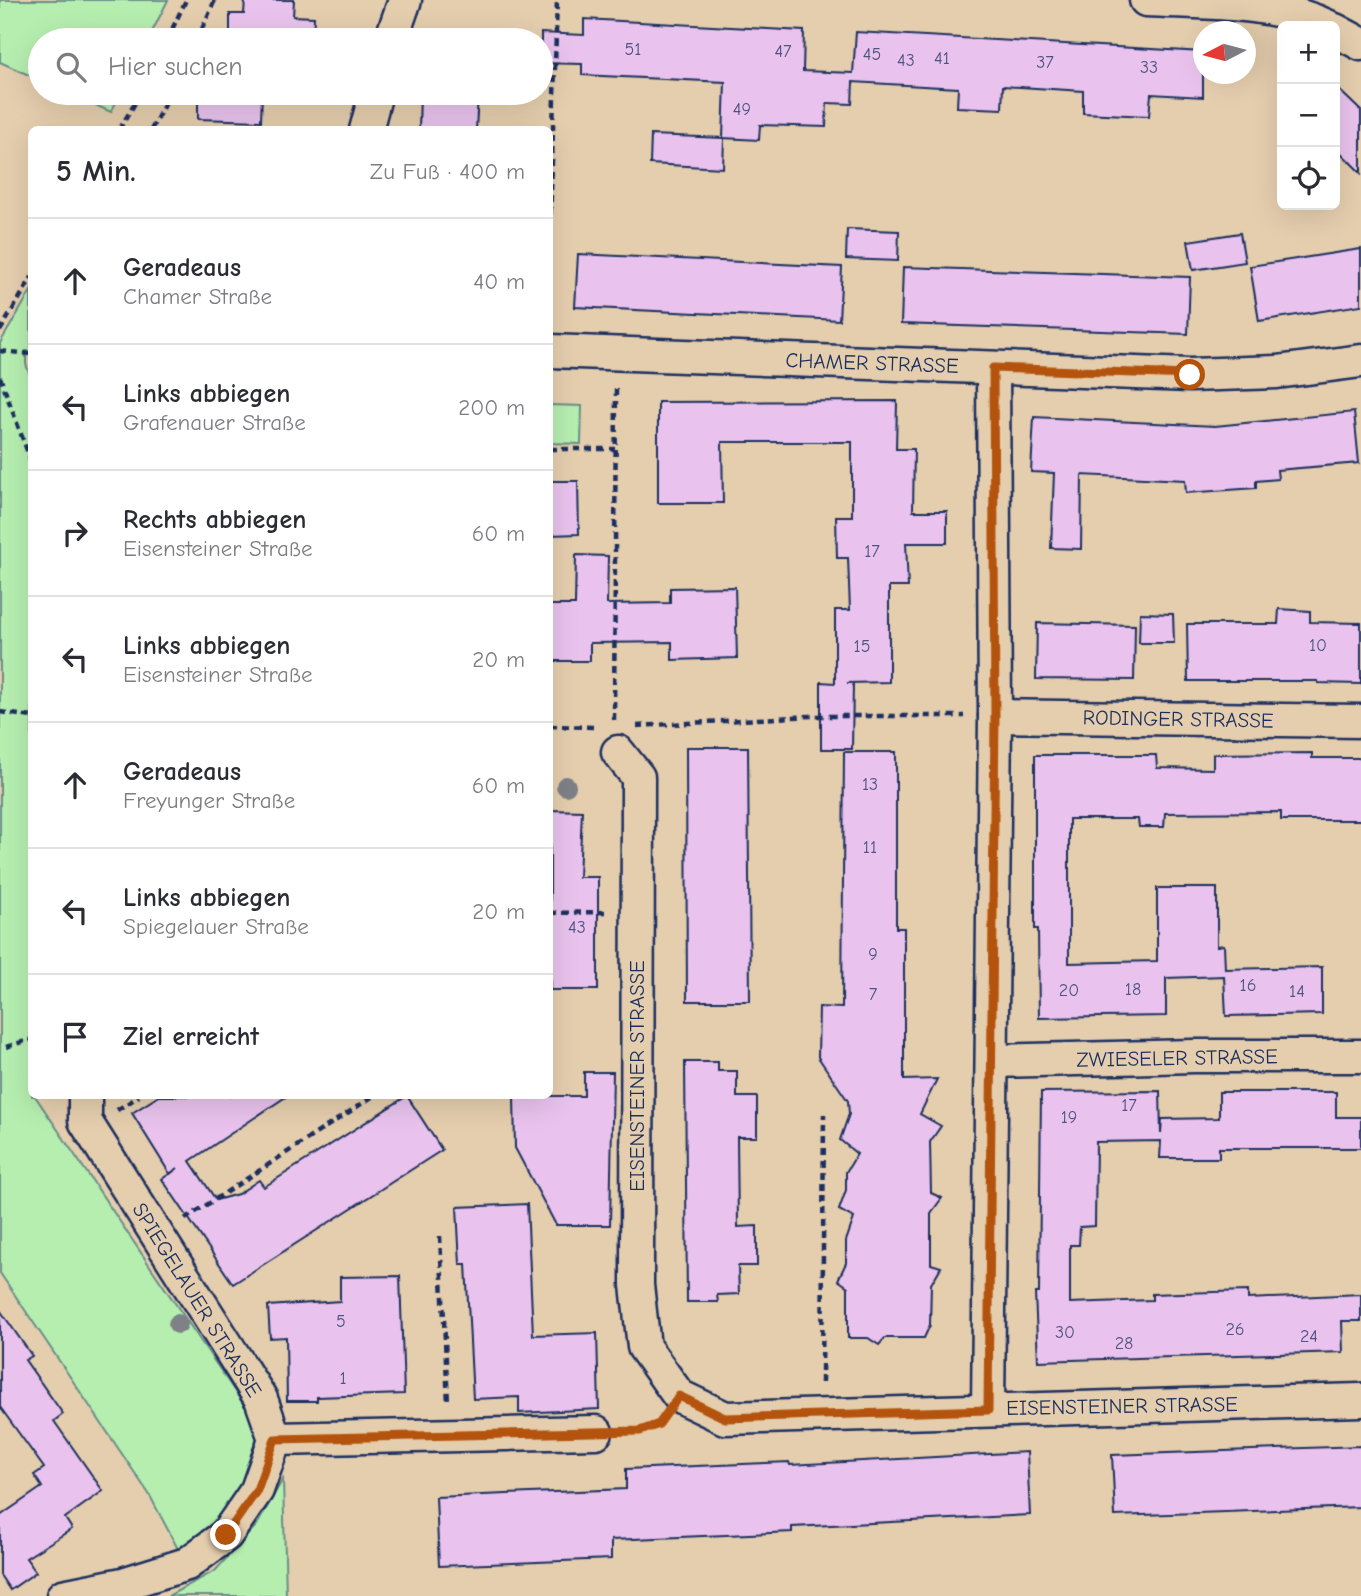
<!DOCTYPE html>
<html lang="de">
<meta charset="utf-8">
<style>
:root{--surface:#fff;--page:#f7f7f7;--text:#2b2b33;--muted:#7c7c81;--line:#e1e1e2}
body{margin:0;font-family:"Comic Neue",sans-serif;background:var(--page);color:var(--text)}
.controls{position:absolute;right:21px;top:21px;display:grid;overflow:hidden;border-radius:10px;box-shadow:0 7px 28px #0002}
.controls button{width:63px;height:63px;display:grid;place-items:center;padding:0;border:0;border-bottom:2px solid var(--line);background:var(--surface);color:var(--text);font:35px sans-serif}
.compass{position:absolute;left:1193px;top:21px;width:63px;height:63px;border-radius:50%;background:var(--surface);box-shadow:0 7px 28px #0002;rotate:264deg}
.stop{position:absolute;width:21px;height:21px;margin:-16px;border:5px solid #b45309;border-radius:50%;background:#fff}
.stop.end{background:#b45309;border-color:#fff;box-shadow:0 2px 7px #0008}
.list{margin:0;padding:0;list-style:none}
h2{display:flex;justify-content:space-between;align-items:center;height:91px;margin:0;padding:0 28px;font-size:30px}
h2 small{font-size:23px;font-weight:400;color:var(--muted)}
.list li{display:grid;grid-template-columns:46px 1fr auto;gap:21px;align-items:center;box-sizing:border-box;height:126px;padding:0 28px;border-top:2px solid var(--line)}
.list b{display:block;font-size:26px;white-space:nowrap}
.list p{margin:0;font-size:23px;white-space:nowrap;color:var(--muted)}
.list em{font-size:23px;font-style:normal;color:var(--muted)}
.icon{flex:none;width:38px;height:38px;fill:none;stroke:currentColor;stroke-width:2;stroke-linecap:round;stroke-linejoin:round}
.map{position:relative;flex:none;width:1361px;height:1596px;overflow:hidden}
.search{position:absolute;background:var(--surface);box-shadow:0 7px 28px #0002;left:28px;top:28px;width:525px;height:77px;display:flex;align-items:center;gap:18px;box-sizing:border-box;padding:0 24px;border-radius:38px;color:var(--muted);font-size:26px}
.panel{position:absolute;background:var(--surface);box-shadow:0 7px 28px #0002;left:28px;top:126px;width:525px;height:973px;border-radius:10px}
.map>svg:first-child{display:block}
</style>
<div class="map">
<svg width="1361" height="1596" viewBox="0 0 1361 1596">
<rect width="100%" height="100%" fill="#e5ceae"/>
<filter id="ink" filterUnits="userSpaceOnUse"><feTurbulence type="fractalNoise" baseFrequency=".0143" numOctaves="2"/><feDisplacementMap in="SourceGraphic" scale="14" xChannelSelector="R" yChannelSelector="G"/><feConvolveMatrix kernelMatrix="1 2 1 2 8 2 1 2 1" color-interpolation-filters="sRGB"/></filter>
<g filter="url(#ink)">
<g fill="#b6eeb0" stroke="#688e87" stroke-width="2">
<polygon points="0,0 168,0 148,40 40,40 40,80 0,62"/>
<polygon points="68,93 121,93 111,112"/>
<path d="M31 291V351H26V364L32 382V1096H35L250 1414C252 1419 256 1424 256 1429 258 1447 248 1483 237 1498 222 1518 198 1534 178 1549L149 1494 0 1273V343Z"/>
<polygon points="550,405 582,406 581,444 550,443"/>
<polygon points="283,1479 286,1596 168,1596 215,1571 257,1525"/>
</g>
<g fill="#e9c3ed" stroke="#1b2f5e" stroke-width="2">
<polygon points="245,0 294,0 293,16 314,17 313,40 230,40 230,14 244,14"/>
<polygon points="584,19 804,31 803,71 853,73 856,32 1203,52 1203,97 1151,94 1149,116 1083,113 1083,91 1003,86 1002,109 957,107 958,88 853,82 852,104 827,103 826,127 760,125 759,140 723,138 725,82 582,75 582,64 541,63 541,33 584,35"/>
<polygon points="1335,86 1361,111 1361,173 1335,147"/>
<polygon points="198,93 262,93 261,121 198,119"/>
<polygon points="420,93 478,93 476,130 419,130"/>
<polygon points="651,135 724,138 723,168 650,164"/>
<polygon points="847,229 899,231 898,261 846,259"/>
<polygon points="1240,233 1245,262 1193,270 1188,241"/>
<polygon points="1361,249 1361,305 1259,321 1250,266"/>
<polygon points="578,254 842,267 839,320 575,307"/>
<polygon points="903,267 1190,277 1188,334 901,324"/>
<polygon points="897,401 896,449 914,449 913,511 947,511 947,543 906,543 908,587 889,587 889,682 847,683 853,683 852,749 821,749 821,682 835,683 835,610 850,610 848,558 837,558 836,516 852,516 852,442 722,442 723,503 658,503 658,402"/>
<polygon points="1354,412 1359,463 1277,470 1278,479 1256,481 1256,488 1186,493 1185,480 1082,475 1081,549 1051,548 1054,473 1031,472 1034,417 1215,426"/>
<polygon points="550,481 578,481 579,534 550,535"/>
<polygon points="576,555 608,556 607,604 670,603 670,588 735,587 737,658 672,660 672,642 590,643 590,661 550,661 550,605 575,605"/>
<polygon points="1279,609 1310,611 1310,622 1361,623 1361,684 1318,683 1318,681 1188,681 1187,624 1278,624"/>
<polygon points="1140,613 1173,614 1174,643 1139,643"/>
<polygon points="1037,623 1135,625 1134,680 1036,679"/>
<polygon points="686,747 748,747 750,1001 687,1001"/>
<polygon points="844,752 896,752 896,928 904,928 904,1080 937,1079 920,1114 941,1126 930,1142 931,1193 942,1198 931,1213 931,1264 941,1267 931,1284 930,1325 924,1338 885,1338 879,1345 868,1338 848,1338 848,1287 838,1280 846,1263 846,1241 854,1218 839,1210 846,1190 846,1172 857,1154 840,1140 849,1114 848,1101 818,1057 819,1007 842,1008"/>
<polygon points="1312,753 1312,758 1361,758 1361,820 1281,820 1281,812 1165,813 1164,827 1139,827 1138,819 1069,819 1069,963 1157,961 1157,888 1217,888 1217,946 1224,945 1225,969 1322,967 1322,1014 1226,1016 1224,976 1166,978 1166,1016 1039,1018 1038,929 1035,929 1035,755 1156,755 1157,768 1213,769 1213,754"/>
<polygon points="550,810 582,811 579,877 598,877 598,990 550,990"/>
<polygon points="685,1062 718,1062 718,1071 737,1071 737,1097 757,1097 757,1137 737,1137 738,1227 757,1226 757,1266 738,1266 739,1294 717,1295 718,1302 687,1302"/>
<polygon points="584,1072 613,1072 610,1225 556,1225 515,1148 514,1096 584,1096"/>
<polygon points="1160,1091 1161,1134 1162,1119 1219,1118 1219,1092 1336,1092 1336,1117 1361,1117 1361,1148 1219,1148 1219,1158 1160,1158 1161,1141 1096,1142 1095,1226 1080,1227 1079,1245 1070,1245 1070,1303 1152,1300 1152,1294 1180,1293 1248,1291 1248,1299 1361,1294 1361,1321 1342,1321 1343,1352 1038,1361 1035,1293 1039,1293 1041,1092"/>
<polygon points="159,1096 287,1096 190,1161 216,1200 238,1194 259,1180 264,1187 407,1096 442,1150 233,1284 162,1179 178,1168 170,1174 132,1113"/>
<polygon points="527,1204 533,1335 597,1333 599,1409 519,1413 519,1397 473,1399 466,1264 460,1264 457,1207"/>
<polygon points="400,1276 404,1394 317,1397 317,1401 287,1401 286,1337 270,1338 268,1306 340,1301 340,1277"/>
<polygon points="0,1310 32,1356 25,1360 63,1414 54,1421 103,1491 65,1518 72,1529 26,1558 36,1572 10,1590 0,1575 0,1516 42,1487 34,1475 44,1468 0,1407"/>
<polygon points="1361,1446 1361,1507 1115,1516 1112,1455"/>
<polygon points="1027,1452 1030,1515 792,1527 792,1532 611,1540 611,1559 439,1566 436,1497 626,1489 626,1469 789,1462 790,1465"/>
</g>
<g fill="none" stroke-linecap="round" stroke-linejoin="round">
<defs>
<g id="street">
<path d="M1146 0C1206 3 1271 0 1327 26"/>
<polyline points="1335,30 1361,44"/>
<polyline points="391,40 405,0"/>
<polyline points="366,130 376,93"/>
<polyline points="550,351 1190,375 1277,372 1361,361"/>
<polyline points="995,716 1361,721"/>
<polyline points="618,752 638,777 637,1285 644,1347 679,1396 725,1418 1361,1400"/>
<polyline points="993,1061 1194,1056 1361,1056"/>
<polyline points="988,1410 995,716 993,368"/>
<polyline points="275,1439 596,1432"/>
<polyline points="63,1596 123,1584 187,1564 226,1535 257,1490 275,1439 261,1399 85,1121 85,1096"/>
</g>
</defs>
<use href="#street" stroke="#1b2f5e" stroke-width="37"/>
<g stroke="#1b2f5e" stroke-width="4.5" stroke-dasharray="7 5" stroke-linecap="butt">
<polyline points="167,40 186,0"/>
<polyline points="197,40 215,0"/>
<polyline points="119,130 141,93"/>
<polyline points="151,130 170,93"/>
<polyline points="550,226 557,0"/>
<polyline points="0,331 32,277"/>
<polyline points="0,351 32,354"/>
<polyline points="0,377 32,464"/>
<polyline points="550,449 615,449"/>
<polyline points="0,712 32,717"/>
<polyline points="614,720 616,385"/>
<polyline points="550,726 598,727"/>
<polyline points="637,726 811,716 964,716"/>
<polyline points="550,913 605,912"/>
<polyline points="6,1047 32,1039"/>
<polyline points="117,1110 139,1096"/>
<polyline points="185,1219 372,1097"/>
<polyline points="440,1236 448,1403"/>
<polyline points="822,1383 824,1114"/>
<polyline points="629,1431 640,1431 660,1423"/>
</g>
<use href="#street" stroke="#e5ceae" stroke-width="32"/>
</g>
<g fill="#7e8186">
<circle cx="566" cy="786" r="10"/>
<circle cx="178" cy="1324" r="10"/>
</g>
</g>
<g fill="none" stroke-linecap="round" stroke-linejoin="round" filter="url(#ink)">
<polyline stroke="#b45309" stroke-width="9" points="226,1535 257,1490 275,1439 640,1431 659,1424 679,1396 725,1418 988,1410 995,716 993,368 1190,375"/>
</g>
<g text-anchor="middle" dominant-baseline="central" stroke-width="5" stroke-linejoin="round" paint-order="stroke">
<g font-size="18" fill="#4e5482">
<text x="633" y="49">51</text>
<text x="783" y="51">47</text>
<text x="872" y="54">45</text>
<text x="942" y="58">41</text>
<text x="906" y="60">43</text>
<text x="1045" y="62">37</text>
<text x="1149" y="67">33</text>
<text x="742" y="109">49</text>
<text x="872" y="551">17</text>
<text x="1318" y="645">10</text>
<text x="862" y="646">15</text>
<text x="870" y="784">13</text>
<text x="870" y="847">11</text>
<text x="577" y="927">43</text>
<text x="873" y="954">9</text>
<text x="1248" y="985">16</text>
<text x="1133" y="989">18</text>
<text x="1069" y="990">20</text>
<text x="1297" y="991">14</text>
<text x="873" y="994">7</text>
<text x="1129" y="1105">17</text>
<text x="1069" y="1117">19</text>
<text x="341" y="1321">5</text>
<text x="1235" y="1329">26</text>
<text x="1065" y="1332">30</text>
<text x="1309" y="1336">24</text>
<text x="1124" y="1343">28</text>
<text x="343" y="1378">1</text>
</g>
<g font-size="21" fill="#1b2f5e" stroke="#e5ceae">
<text transform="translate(872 363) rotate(2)">CHAMER STRASSE</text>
<text transform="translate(1178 719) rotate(1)">RODINGER STRASSE</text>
<text transform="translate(1177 1058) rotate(-1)">ZWIESELER STRASSE</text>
<text transform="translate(637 1076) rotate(-90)">EISENSTEINER STRASSE</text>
<text transform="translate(197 1300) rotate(58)">SPIEGELAUER STRASSE</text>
<text transform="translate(1122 1406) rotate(-1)">EISENSTEINER STRASSE</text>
</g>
</g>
</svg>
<div class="controls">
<button>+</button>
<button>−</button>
<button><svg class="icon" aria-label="locate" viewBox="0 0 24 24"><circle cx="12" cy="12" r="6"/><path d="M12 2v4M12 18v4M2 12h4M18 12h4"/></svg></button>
</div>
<svg class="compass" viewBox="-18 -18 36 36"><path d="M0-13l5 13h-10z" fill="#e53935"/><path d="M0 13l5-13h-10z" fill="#7c7c81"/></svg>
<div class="stop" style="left:1190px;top:375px"></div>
<div class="stop end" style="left:226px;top:1535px"></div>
<div class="search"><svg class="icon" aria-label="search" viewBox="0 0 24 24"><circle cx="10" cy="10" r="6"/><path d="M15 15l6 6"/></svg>Hier suchen</div>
<section class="panel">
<h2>5 Min.<small>Zu Fuß · 400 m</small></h2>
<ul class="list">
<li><svg class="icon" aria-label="ahead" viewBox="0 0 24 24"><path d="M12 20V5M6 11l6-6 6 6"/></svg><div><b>Geradeaus</b><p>Chamer Straße</p></div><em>40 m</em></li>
<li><svg class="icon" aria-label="left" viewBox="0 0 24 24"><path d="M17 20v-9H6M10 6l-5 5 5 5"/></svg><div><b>Links abbiegen</b><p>Grafenauer Straße</p></div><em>200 m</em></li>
<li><svg class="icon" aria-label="right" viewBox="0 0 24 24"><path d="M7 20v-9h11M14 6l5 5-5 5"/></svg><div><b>Rechts abbiegen</b><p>Eisensteiner Straße</p></div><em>60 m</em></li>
<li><svg class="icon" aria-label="left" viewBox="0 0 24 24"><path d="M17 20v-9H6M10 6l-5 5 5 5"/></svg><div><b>Links abbiegen</b><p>Eisensteiner Straße</p></div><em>20 m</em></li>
<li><svg class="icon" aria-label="ahead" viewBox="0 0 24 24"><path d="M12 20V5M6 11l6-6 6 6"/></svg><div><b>Geradeaus</b><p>Freyunger Straße</p></div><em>60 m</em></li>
<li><svg class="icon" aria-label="left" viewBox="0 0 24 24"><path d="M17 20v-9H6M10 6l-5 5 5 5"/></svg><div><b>Links abbiegen</b><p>Spiegelauer Straße</p></div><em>20 m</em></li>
<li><svg class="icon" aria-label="arrive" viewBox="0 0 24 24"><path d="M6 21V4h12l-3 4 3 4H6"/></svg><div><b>Ziel erreicht</b></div></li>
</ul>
</section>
</div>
